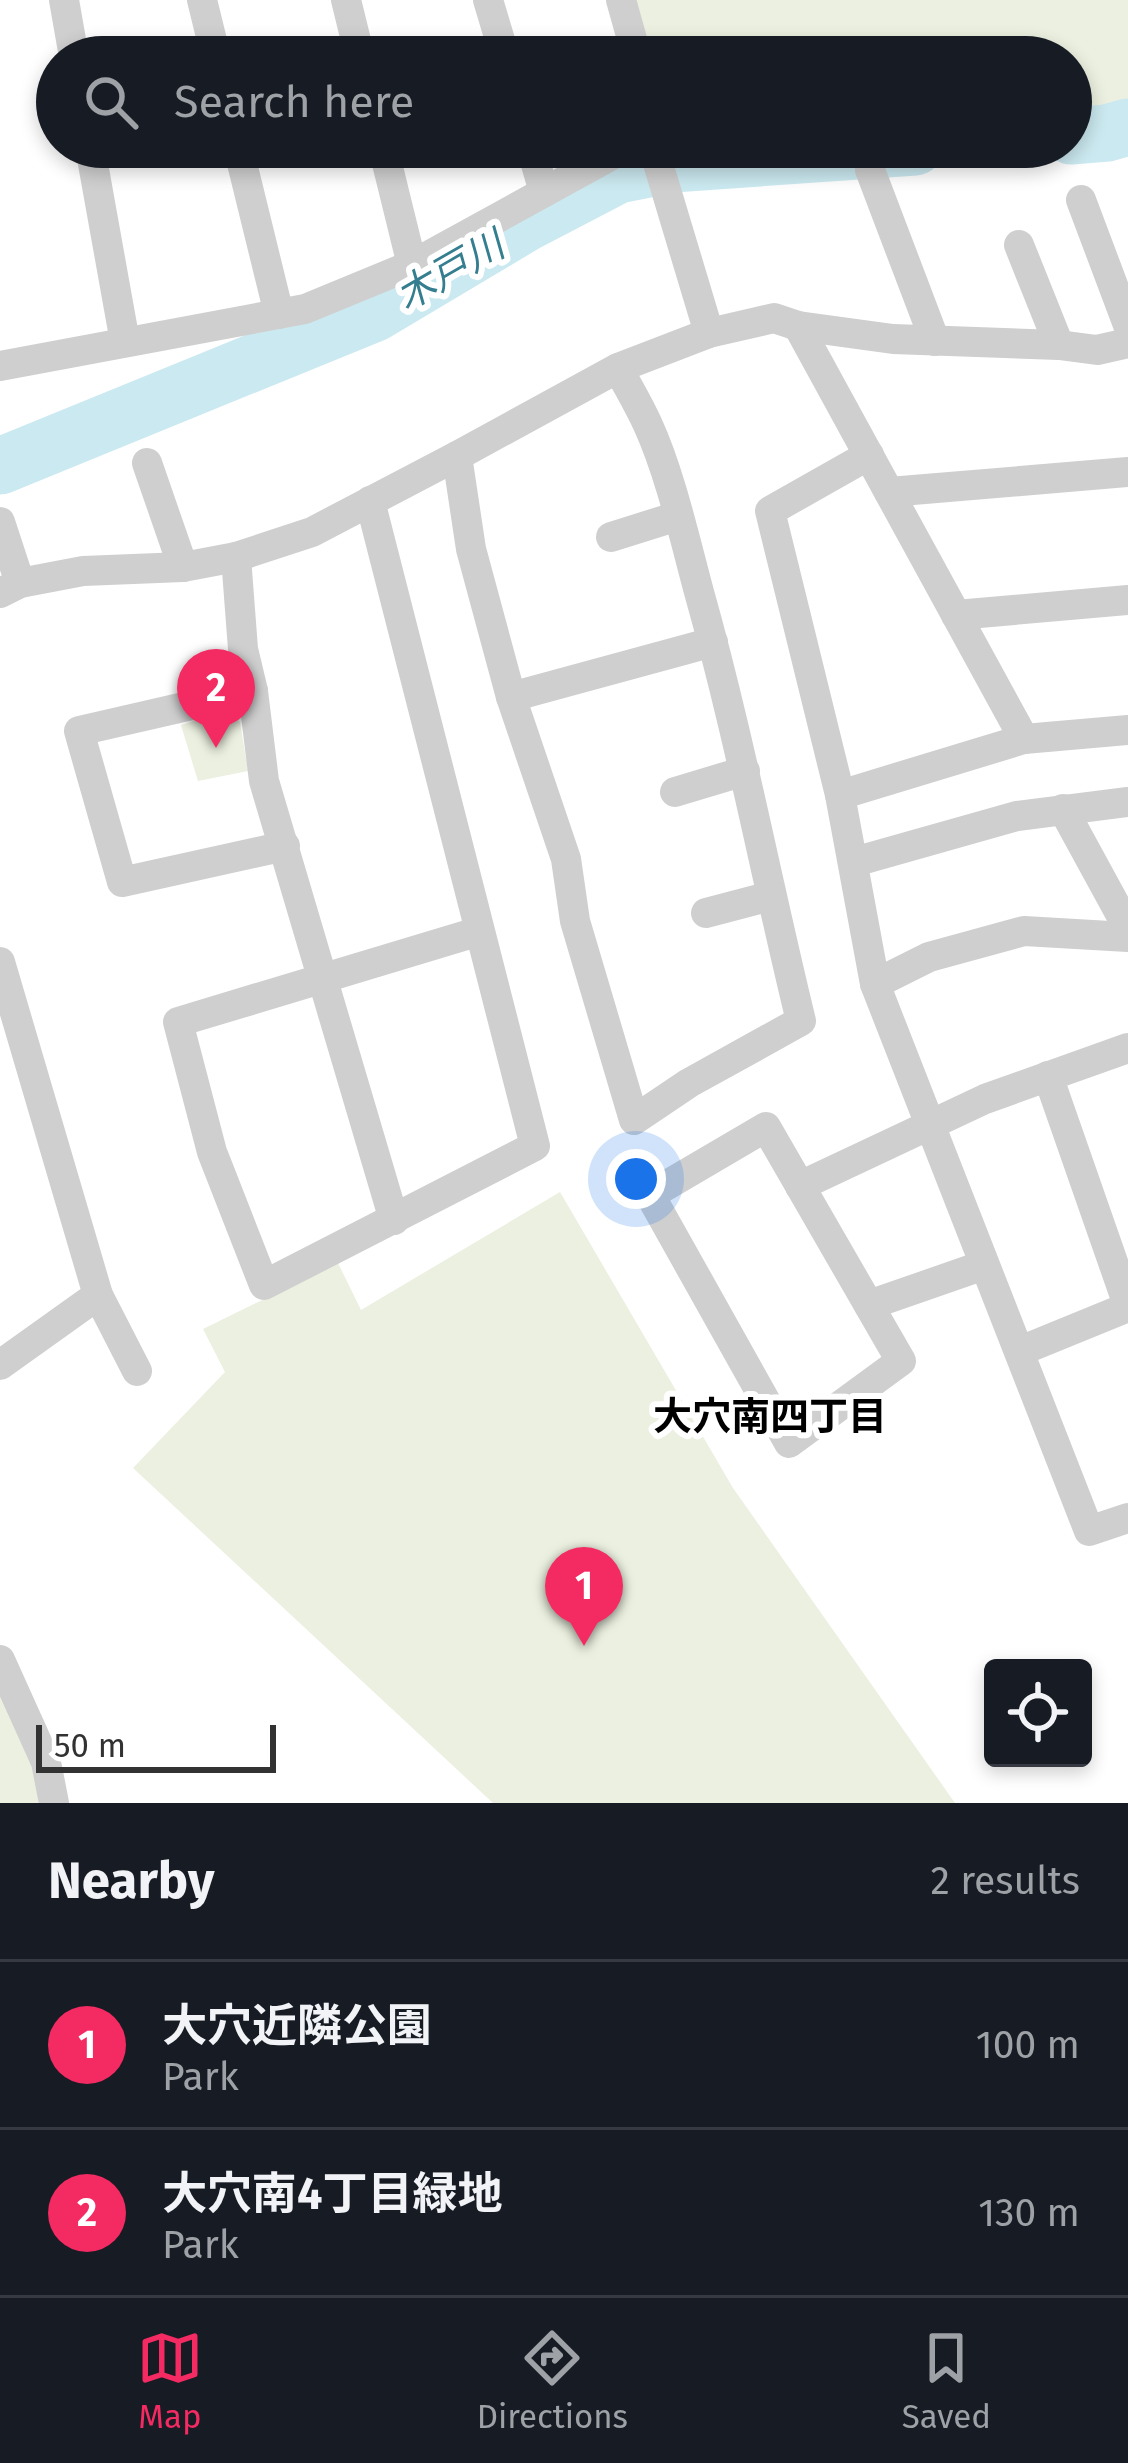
<!DOCTYPE html>
<meta charset="utf-8">
<style>
:root{--surface:#171b24;--page:#20242c;--text:#f1f3f6;--muted:#9ea1a6;--line:#363941;--accent:#f42a62}
body{margin:0;font-family:"Fira Sans","Noto Sans JP",sans-serif;background:var(--page);color:var(--text)}
.controls{position:absolute;right:36px;bottom:36px;display:grid;overflow:hidden;border-radius:12px;box-shadow:0 6px 18px #0003}
.controls button{width:108px;height:108px;display:grid;place-items:center;padding:0;border:0;border-bottom:3px solid var(--line);background:var(--surface);color:var(--text);font:60px sans-serif}
.scale{position:absolute;left:36px;bottom:30px;width:240px;box-sizing:border-box;padding-left:12px;border:6px solid #323232;border-top:0;font-size:33px;line-height:42px;white-space:nowrap;color:#323232;-webkit-text-stroke:9px #fff;paint-order:stroke}
.you{position:absolute;left:636px;top:1179px;width:42px;height:42px;margin:-30px;border:9px solid #fff;border-radius:50%;background:#1a73e8;box-shadow:0 0 0 18px #1a73e833}
.badge{display:grid;place-items:center;width:78px;height:78px;border-radius:50%;background:var(--accent);color:#fff;font-size:39px;font-weight:700}
.pin{position:absolute;translate:-50% -99px;filter:drop-shadow(0 3px 6px #0008)}
.pin::after{content:'';position:absolute;top:63px;width:42px;height:36px;background:inherit;clip-path:polygon(0 0,100% 0,50% 100%)}
.list{margin:0;padding:0;list-style:none}
h2{display:flex;justify-content:space-between;align-items:center;height:156px;margin:0;padding:0 48px;font-size:51px}
h2 small{font-size:39px;font-weight:400;color:var(--muted)}
.list li{display:grid;grid-template-columns:78px 1fr auto;gap:36px;align-items:center;box-sizing:border-box;height:168px;padding:0 48px;border-top:3px solid var(--line)}
.list b{display:block;font-size:45px;white-space:nowrap}
.list p{margin:0;font-size:39px;white-space:nowrap;color:var(--muted)}
.list em{font-size:39px;font-style:normal;color:var(--muted)}
.icon{flex:none;width:66px;height:66px;fill:none;stroke:currentColor;stroke-width:2;stroke-linecap:round;stroke-linejoin:round}
.map{position:relative;flex:none;width:1128px;height:1803px;overflow:hidden}
.search{position:absolute;background:var(--surface);box-shadow:0 6px 18px #0003;left:36px;right:36px;top:36px;height:132px;display:flex;align-items:center;gap:30px;box-sizing:border-box;padding:0 42px;border-radius:66px;color:var(--muted);font-size:45px}
.sheet{height:492px;background:var(--surface)}
nav{display:flex;justify-content:space-around;align-items:center;box-sizing:border-box;height:168px;border-top:3px solid var(--line);background:var(--surface);font-size:33px;color:var(--muted)}
nav a{display:grid;justify-items:center;gap:6px}
nav .on{color:var(--accent)}
.map>svg:first-child{display:block}
</style>
<div class="map">
<svg width="1128" height="1803" viewBox="0 0 1128 1803">
<rect width="100%" height="100%" fill="#fff"/>
<g fill="#ebf0e0">
<polygon points="634,0 1128,0 1128,119 1107,126 1071,128 1071,57 652,57"/>
<polygon points="221,712 240,722 248,771 198,781 181,725"/>
<polygon points="560,1192 733,1488 955,1803 493,1803 133,1468 225,1372 203,1329 338,1263 361,1310"/>
<polygon points="0,1680 46,1803 0,1803"/>
</g>
<g fill="none" stroke-linecap="round" stroke-linejoin="round">
<g stroke="#cbe9f0" stroke-width="57">
<polyline points="1071,136 1107,133 1128,127"/>
<polyline points="0,466 375,313 526,223 618,175 673,164 915,147"/>
</g>
<g stroke="#cfcfcf" stroke-width="30">
<polyline points="64,0 74,57"/>
<polyline points="202,0 216,57"/>
<polyline points="346,0 360,57"/>
<polyline points="488,0 505,57"/>
<polyline points="621,0 637,57"/>
<polyline points="90,147 125,342"/>
<polyline points="238,147 279,314"/>
<polyline points="383,147 412,265"/>
<polyline points="531,147 544,192"/>
<polyline points="660,147 657,160 709,333"/>
<polyline points="870,170 935,341"/>
<polyline points="1081,200 1128,325"/>
<polyline points="1019,245 1059,345"/>
<polyline points="798,326 1024,739"/>
<polyline points="0,366 305,309 412,265 619,151 635,147"/>
<polyline points="869,455 770,511 840,795 875,984 1089,1531 1128,1518"/>
<path d="M457 456 471 549 511 697 566 859 575 921 634 1120 689 1083 801 1021C766 878 739 734 699 592 685 540 670 473 648 425 639 405 628 387 618 368"/>
<polyline points="147,463 183,567"/>
<polyline points="889,492 1128,472"/>
<polyline points="370,501 535,1146 264,1285 212,1152 178,1022 480,931"/>
<polyline points="0,522 20,583"/>
<polyline points="611,537 678,516"/>
<polyline points="236,557 243,649 253,691 264,781 394,1220"/>
<polyline points="0,593 20,583 83,571 183,567 236,557 312,532 457,456 618,368 709,333 774,318 798,326 893,339 1059,345 1097,350 1128,343"/>
<polyline points="956,615 1128,600"/>
<polyline points="253,691 79,731 122,882 285,846"/>
<polyline points="511,697 713,642"/>
<polyline points="675,792 745,771"/>
<polyline points="840,795 1024,739 1128,730"/>
<polyline points="1063,809 1128,928"/>
<polyline points="854,862 1017,816 1128,802"/>
<polyline points="706,913 771,896"/>
<polyline points="0,962 98,1295 137,1371"/>
<polyline points="875,984 929,957 1024,931 1128,937"/>
<polyline points="1048,1076 1128,1305"/>
<polygon points="766,1127 901,1361 789,1443 650,1195"/>
<polyline points="800,1186 985,1099 1128,1048"/>
<polyline points="869,1305 984,1265"/>
<polyline points="1020,1351 1128,1307"/>
<polyline points="0,1365 98,1295"/>
<polyline points="0,1660 46,1762 54,1803"/>
</g>
</g>
<g text-anchor="middle" dominant-baseline="central" stroke-width="12" stroke-linejoin="round" paint-order="stroke">
<g font-size="39" font-style="italic" fill="#347e8f" stroke="#fff">
<text transform="translate(450 271) rotate(-30)">木戸川</text>
</g>
<g font-size="39" font-weight="bold" fill="#000" stroke="#fff">
<text x="770" y="1417">大穴南四丁目</text>
</g>
</g>
</svg>
<div class="controls">
<button><svg class="icon" aria-label="locate" viewBox="0 0 24 24"><circle cx="12" cy="12" r="6"/><path d="M12 2v4M12 18v4M2 12h4M18 12h4"/></svg></button>
</div>
<div class="scale">50 m</div>
<div class="you"></div>
<div class="pin badge" style="left:584px;top:1646px">1</div>
<div class="pin badge" style="left:216px;top:748px">2</div>
<div class="search"><svg class="icon" aria-label="search" viewBox="0 0 24 24"><circle cx="10" cy="10" r="6"/><path d="M15 15l6 6"/></svg>Search here</div>
</div>
<section class="sheet">
<h2>Nearby<small>2 results</small></h2>
<ul class="list">
<li><span class="badge">1</span><div><b>大穴近隣公園</b><p>Park</p></div><em>100 m</em></li>
<li><span class="badge">2</span><div><b>大穴南4丁目緑地</b><p>Park</p></div><em>130 m</em></li>
</ul>
</section>
<nav>
<a class="on"><svg class="icon" aria-label="map" viewBox="0 0 24 24"><path d="M3 6l6-2 6 2 6-2v14l-6 2-6-2-6 2zM9 4v14M15 6v14"/></svg>Map</a>
<a><svg class="icon" aria-label="directions" viewBox="0 0 24 24"><path d="M12 3l9 9-9 9-9-9zM9 14v-3h6M13 9l2 2-2 2"/></svg>Directions</a>
<a><svg class="icon" aria-label="saved" viewBox="0 0 24 24"><path d="M7 4h10v16l-5-4-5 4z"/></svg>Saved</a>
</nav>
